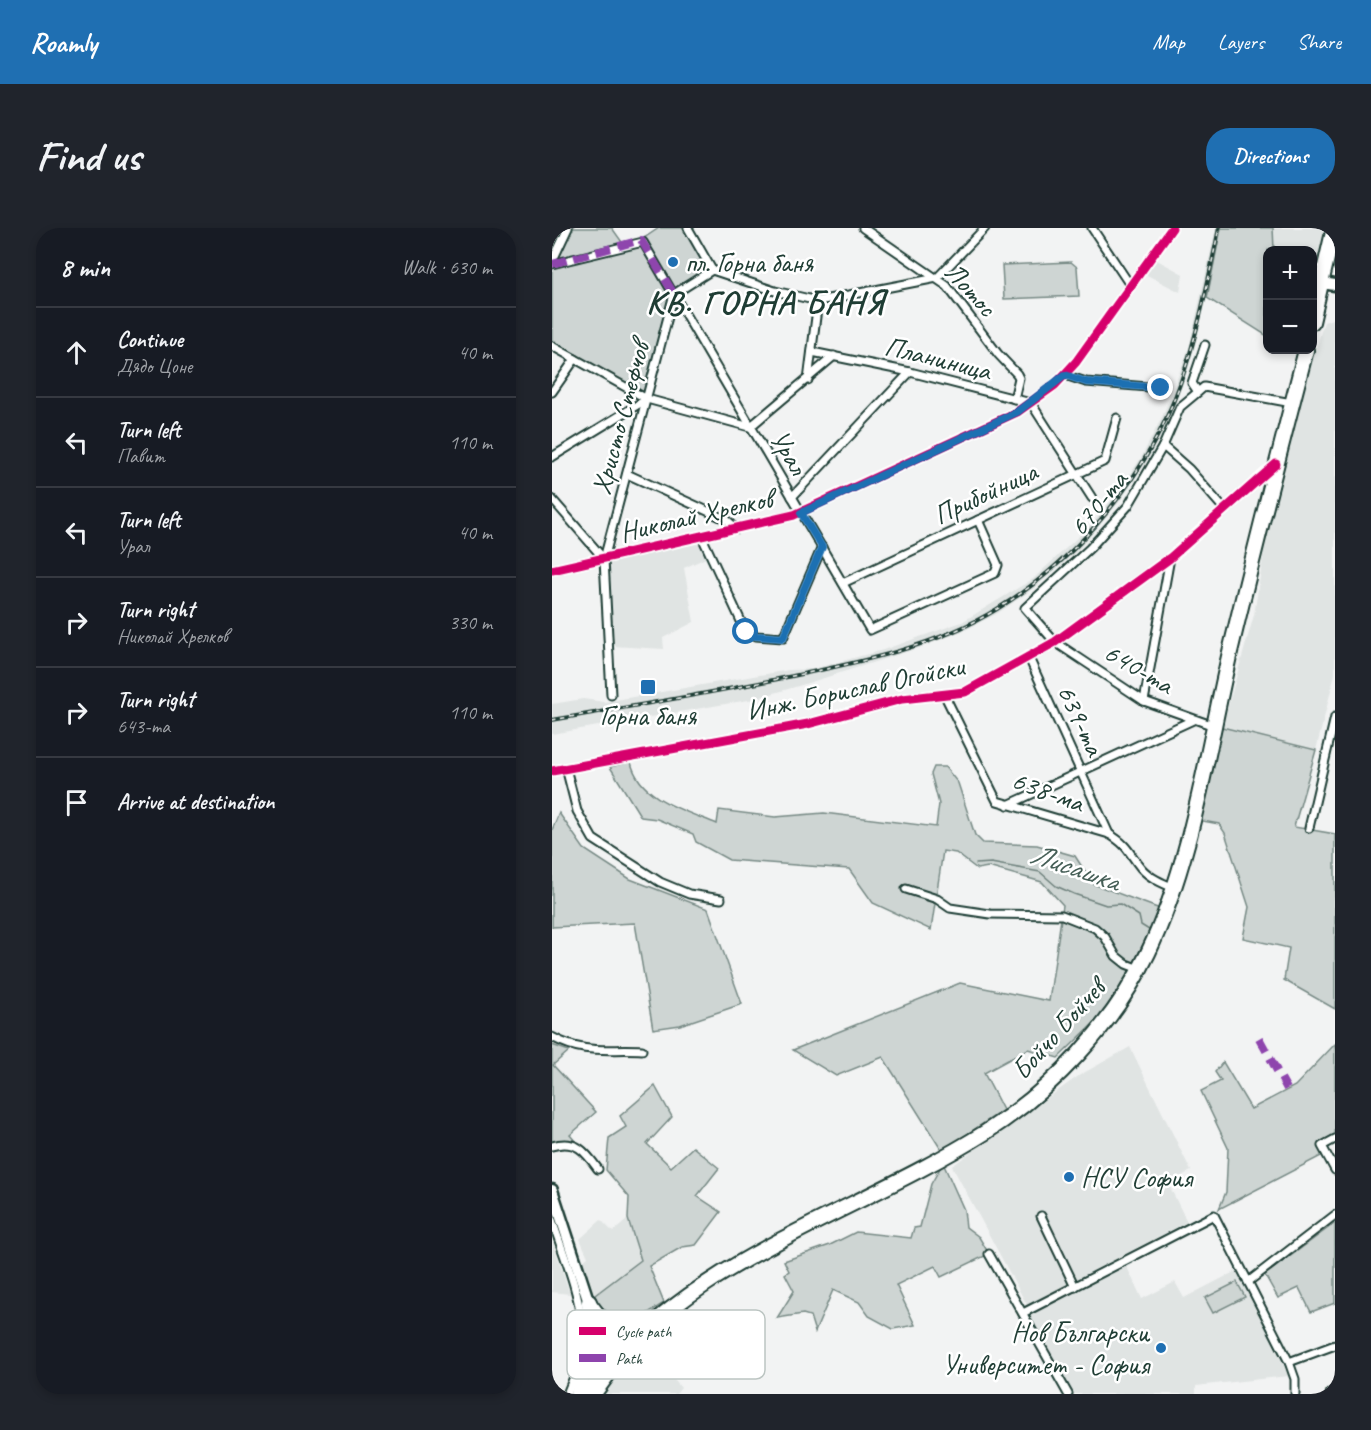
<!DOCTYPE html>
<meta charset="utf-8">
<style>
:root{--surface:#171b24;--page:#20242c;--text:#f1f3f6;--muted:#9ea1a6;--line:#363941;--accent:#1f6fb2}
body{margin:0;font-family:Caveat,sans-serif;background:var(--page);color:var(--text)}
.controls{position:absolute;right:18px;top:18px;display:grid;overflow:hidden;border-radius:12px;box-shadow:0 3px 9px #0003}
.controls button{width:54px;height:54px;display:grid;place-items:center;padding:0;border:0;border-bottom:2px solid var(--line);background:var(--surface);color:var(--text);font:30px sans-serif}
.stop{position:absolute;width:18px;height:18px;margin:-14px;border:4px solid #1f6fb2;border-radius:50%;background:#fff}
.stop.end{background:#1f6fb2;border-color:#fff;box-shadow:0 2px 6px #0008}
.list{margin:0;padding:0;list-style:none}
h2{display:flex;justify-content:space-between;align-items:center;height:78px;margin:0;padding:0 24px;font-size:26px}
h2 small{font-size:20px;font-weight:400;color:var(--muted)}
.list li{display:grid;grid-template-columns:39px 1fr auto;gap:18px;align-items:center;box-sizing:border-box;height:90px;padding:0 24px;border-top:2px solid var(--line)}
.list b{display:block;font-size:22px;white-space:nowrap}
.list p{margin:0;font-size:20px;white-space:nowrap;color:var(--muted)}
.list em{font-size:20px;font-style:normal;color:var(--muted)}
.icon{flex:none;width:33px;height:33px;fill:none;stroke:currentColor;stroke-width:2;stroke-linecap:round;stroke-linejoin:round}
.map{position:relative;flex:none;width:783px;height:1166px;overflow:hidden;border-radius:24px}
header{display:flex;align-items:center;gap:36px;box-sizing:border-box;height:84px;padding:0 30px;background:var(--accent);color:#fff}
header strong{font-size:28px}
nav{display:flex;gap:33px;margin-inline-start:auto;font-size:21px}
.intro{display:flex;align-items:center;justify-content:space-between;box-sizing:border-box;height:144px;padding:0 36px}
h1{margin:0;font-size:42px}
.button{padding:15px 27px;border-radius:24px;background:var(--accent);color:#fff;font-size:21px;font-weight:700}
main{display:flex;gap:36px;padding:0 36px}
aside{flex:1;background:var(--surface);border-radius:24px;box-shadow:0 3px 9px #0003}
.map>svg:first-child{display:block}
</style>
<header>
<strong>Roamly</strong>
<nav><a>Map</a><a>Layers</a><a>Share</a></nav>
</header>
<div class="intro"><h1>Find us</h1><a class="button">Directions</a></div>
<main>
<aside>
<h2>8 min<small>Walk · 630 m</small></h2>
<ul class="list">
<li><svg class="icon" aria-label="ahead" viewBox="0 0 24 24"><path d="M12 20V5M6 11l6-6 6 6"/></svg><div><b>Continue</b><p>Дядо Цоне</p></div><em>40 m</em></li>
<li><svg class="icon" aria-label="left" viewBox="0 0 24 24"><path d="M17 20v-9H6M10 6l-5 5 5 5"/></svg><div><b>Turn left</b><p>Павит</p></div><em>110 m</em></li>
<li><svg class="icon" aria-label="left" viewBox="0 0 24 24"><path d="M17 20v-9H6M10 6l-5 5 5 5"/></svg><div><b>Turn left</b><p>Урал</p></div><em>40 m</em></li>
<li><svg class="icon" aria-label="right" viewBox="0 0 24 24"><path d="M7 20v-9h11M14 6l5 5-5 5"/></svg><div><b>Turn right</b><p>Николай Хрелков</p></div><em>330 m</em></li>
<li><svg class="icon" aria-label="right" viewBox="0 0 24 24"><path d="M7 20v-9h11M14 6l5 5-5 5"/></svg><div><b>Turn right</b><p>643-та</p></div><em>110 m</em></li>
<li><svg class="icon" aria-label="arrive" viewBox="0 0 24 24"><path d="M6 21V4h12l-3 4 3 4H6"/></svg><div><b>Arrive at destination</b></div></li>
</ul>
</aside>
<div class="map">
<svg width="783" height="1166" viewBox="0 0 783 1166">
<rect width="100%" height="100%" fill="#f2f3f3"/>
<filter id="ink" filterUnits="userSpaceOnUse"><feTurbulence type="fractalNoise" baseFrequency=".0167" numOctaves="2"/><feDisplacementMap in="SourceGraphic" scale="12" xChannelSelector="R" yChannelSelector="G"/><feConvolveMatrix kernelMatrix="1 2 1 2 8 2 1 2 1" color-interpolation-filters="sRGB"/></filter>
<g filter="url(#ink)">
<g fill="#e0e4e3">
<polygon points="664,0 669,0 655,70 635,144 622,178 595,232 567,274 527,321 485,358 446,385 415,401 373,418 253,456 202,471 0,506 0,476 31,471 52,474 237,442 261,441 331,422 410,394 481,351 540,296 564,267 589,230 611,187 637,120"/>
<polygon points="721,0 774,0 761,49 760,22 722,22"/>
<polygon points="603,31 631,46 628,64 593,46"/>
<polygon points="783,90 783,446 764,522 670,499 702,387 715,302 735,219 772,94"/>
<polygon points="148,315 156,329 132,340 142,394 111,410 112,421 60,418 56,333"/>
<polygon points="578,819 639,943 616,955 635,994 475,1077 400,938 528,847"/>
<polygon points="76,991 90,1034 43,1067 31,1033 36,1029 28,1011 49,992 61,1004"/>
<polygon points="0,1012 18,1066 0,1064"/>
<polygon points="574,1037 590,1071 623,1054 632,1070 686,1042 737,1148 644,1158 644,1166 521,1166 476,1086"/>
<polygon points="92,1116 129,1160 124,1166 50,1166"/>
</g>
<g fill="#ced5d3" stroke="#768984" stroke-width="1.5">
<polygon points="16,0 60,0 72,17 89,12 107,0 136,0 160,42 122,66 95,171 0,118 0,34"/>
<polygon points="669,0 721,0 722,22 716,22 715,108 655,70"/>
<polygon points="519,34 525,39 527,68 452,71 450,37"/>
<polygon points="670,499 764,522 742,599 783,606 783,781 732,752 737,720 691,710 697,679 673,605 667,596 645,592"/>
<path d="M79 534C87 571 134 583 165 596L167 582 223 589 272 585 384 599 387 576 379 546 382 539H393L406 555 423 607 431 615 485 617 523 628 541 656 608 681 574 751 546 791 506 830 476 821 432 845 451 882 390 923 331 829 284 848 241 822 408 755 497 773 511 677 490 654 436 639 425 641 404 625 391 623 379 702 321 675 297 641 177 632 144 614 141 606 105 591 89 589 58 539Z"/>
<polygon points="7,585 32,621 78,651 156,681 190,776 128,797 101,801 83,695 0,699 0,602"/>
<polygon points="783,816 783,906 769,914 775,925 667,981 674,964 676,920 649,863 669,853 663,844 671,834 699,881 743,858"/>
<polygon points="0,817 17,823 1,837 44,884 18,907 24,914 0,915"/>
<polygon points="103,858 120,889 95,916 119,939 141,919 167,940 145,968 169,984 144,1017 130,1019 97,1038 112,1075 79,1096 63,1095 48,1082 43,1067 89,1032 76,991 77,969 54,942 57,910 74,899 68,888"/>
<polygon points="391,935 412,982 414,999 427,1009 437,1026 389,1049 383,1038 344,1057 363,1097 341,1101 317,1088 307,1074 281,1062 263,1104 258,1088 251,1086 225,1090 242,1063 233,1046 237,1043 232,1033 278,1017 304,1004 359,1010 362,1000 368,999 379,956"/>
<polygon points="783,995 783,1075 759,1084 747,1060 726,1070 713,1047"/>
<polygon points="685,1054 693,1069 661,1085 653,1070"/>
</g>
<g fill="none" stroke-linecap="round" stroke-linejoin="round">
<polyline stroke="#6d807b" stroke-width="1.5" points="424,636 439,635 488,644 504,658 522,666 554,677 568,676 587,688 589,697 597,702"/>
<defs>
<g id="street">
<polyline points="136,0 160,42"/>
<polyline points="311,0 395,58 446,126 465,146 467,150 462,171"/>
<polyline points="540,0 578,57"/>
<polyline points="0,34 16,0"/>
<polyline points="0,36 91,14 318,402 443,345 446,337 426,292"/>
<polyline points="160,42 223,63 266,73 385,50 433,0"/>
<polyline points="122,66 160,42"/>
<polyline points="0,118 95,171 198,199"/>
<polyline points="260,124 358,144 479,175"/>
<polyline points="513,147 534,154 609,160"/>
<polyline points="256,152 266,73"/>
<polyline points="0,164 23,131"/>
<polyline points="646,164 640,155 653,117"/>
<polyline points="479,175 540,270"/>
<polyline points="198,199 282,128"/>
<polyline points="611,218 637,241 672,281"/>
<polyline points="0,229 95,171"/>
<polyline points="75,246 175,292 185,301"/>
<polyline points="240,269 358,144"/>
<polyline points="0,271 52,331"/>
<polyline points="150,309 194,404 204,408 231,410 270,319"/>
<polyline points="0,342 242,287 465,184 503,157 524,134 620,0"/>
<polyline points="291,355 553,233 565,190"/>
<polyline points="477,430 557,606"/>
<polyline points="59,467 52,331 122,66"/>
<path d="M393 468 445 573 557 606C577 618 576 624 589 640 598 650 610 655 622 660"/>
<polyline points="592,473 618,330"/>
<polyline points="662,498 592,473 503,414 473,380 538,320 576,278 611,218 628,179 652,159 740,175"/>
<polyline points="14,540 25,583 41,611 108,654 137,666 169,671"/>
<polyline points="0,543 256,496 350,471 413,464 503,414 618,330 721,239"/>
<polyline points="456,577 641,492"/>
<polyline points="757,600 783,489"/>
<polyline points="354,661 385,671 398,680 438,686 510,687 543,700 553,709 564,728 574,736 587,741"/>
<path d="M0 809C33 827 55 820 90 822"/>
<polyline points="783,911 770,918 783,942"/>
<path d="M0 918C24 911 33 923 46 941"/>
<polyline points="489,988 523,1059"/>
<path d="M0 992C21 1056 46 1100 15 1166"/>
<polyline points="437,1026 516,1166"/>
<polyline points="696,1054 783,987"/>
<polyline points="471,1085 662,987 737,1134 743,1151 743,1166"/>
<polyline points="737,1134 783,1117"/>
<polyline points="46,1166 62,1144"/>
</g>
<g id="secondary">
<polyline points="770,55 783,57"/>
<polyline points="0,962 39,1081"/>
<polyline points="45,1090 64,1130"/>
<polyline points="43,1099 57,1138"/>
<polyline points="780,1166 783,1166"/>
</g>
<g id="highway">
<polyline points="760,94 782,0"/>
<path d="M37 1075C56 1103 67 1105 99 1093"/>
<polyline points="26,1166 39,1118 37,1074"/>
<path d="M35 1166C132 1032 299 989 434 904 500 862 562 796 596 725 640 633 655 523 678 424 702 323 728 222 754 122"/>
</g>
</defs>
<use href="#street" stroke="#1f3d34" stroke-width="11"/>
<use href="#secondary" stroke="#1f3d34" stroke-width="15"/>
<use href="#highway" stroke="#1f3d34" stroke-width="18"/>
<use href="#street" stroke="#fff" stroke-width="7"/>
<use href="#secondary" stroke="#fff" stroke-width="10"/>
<use href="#highway" stroke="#fff" stroke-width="14"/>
<defs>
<path id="rail" d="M0 492C77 479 154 466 231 450 303 435 382 420 445 381 527 331 596 247 628 156 646 106 656 53 667 0"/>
</defs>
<use href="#rail" stroke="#1f3d34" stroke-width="4"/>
<use href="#rail" stroke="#fff" stroke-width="1.5" stroke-dasharray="4.5" stroke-linecap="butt"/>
<g stroke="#8e44ad" stroke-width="8" stroke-dasharray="15 8" stroke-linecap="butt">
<polyline points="0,36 89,12 122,66"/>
<polyline points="707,810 735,861"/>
</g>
<defs>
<g id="cycleway">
<polyline points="0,342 242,287 465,184 503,157 524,134 620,0"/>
<polyline points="0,543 256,496 350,471 413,464 503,414 618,330 724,236"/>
</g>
</defs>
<use href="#cycleway" stroke="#fff" stroke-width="13"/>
<use href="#cycleway" stroke="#d6006c" stroke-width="9"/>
</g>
</g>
<g fill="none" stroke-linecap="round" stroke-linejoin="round" filter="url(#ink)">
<polyline stroke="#1f6fb2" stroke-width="8" points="194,404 204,408 231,410 270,319 249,285 465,184 513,147 534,154 609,160"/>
</g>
<g fill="#1f6fb2" stroke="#fff" stroke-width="2">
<circle cx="121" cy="34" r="6"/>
<rect x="88" y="451" width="16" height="16" rx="3"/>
<circle cx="517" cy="949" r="6"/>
<circle cx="609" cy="1120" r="6"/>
</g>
<g text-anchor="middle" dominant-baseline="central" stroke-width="5" stroke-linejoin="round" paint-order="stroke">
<g font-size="28" fill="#1f3d34" stroke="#fff" text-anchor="start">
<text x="133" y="34">пл. Горна баня</text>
<text x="96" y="487" text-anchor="middle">Горна баня</text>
<text x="529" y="949">НСУ София</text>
<text x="597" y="1104" text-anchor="end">Нов Български<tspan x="597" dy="32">Университет - София</tspan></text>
</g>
<g font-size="28" fill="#1f3d34" stroke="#fff">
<text transform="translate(419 61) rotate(48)">Лотос</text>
<text transform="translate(386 130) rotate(14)">Планиница</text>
<text transform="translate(68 190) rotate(-75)">Христо Стефчов</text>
<text transform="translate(237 224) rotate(59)">Урал</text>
<text transform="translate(433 265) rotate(-25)">Прибойница</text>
<text transform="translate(546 275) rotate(-51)">670-та</text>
<text transform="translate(144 287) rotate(-13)">Николай Хрелков</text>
<text transform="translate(587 440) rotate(30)">640-та</text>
<text transform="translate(303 460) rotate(-12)">Инж. Борислав Огойски</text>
<text transform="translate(529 492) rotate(65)">639-та</text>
<text transform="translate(496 563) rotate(20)">638-ма</text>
<text transform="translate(506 801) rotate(-48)">Бойчо Бойчев</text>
</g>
<g font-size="30" font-style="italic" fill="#465f57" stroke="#fff">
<text transform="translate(523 639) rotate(19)">Лисашка</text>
</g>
<g font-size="34" font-weight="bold" letter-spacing="1.5" fill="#1f3d34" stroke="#fff">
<text x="214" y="73">КВ. ГОРНА БАНЯ</text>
</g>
</g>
<rect x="15" y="1082" width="198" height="69" rx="9" fill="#fff" stroke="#bcc5c2" stroke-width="1.5"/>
<rect x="27" y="1099" width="27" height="8" fill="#d6006c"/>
<rect x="27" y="1126" width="27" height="8" fill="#8e44ad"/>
<g font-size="16" fill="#1f3d34">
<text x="64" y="1109">Cycle path</text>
<text x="64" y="1136">Path</text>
</g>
</svg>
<div class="controls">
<button>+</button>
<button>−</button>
</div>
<div class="stop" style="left:194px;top:404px"></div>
<div class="stop end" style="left:609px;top:160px"></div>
</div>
</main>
